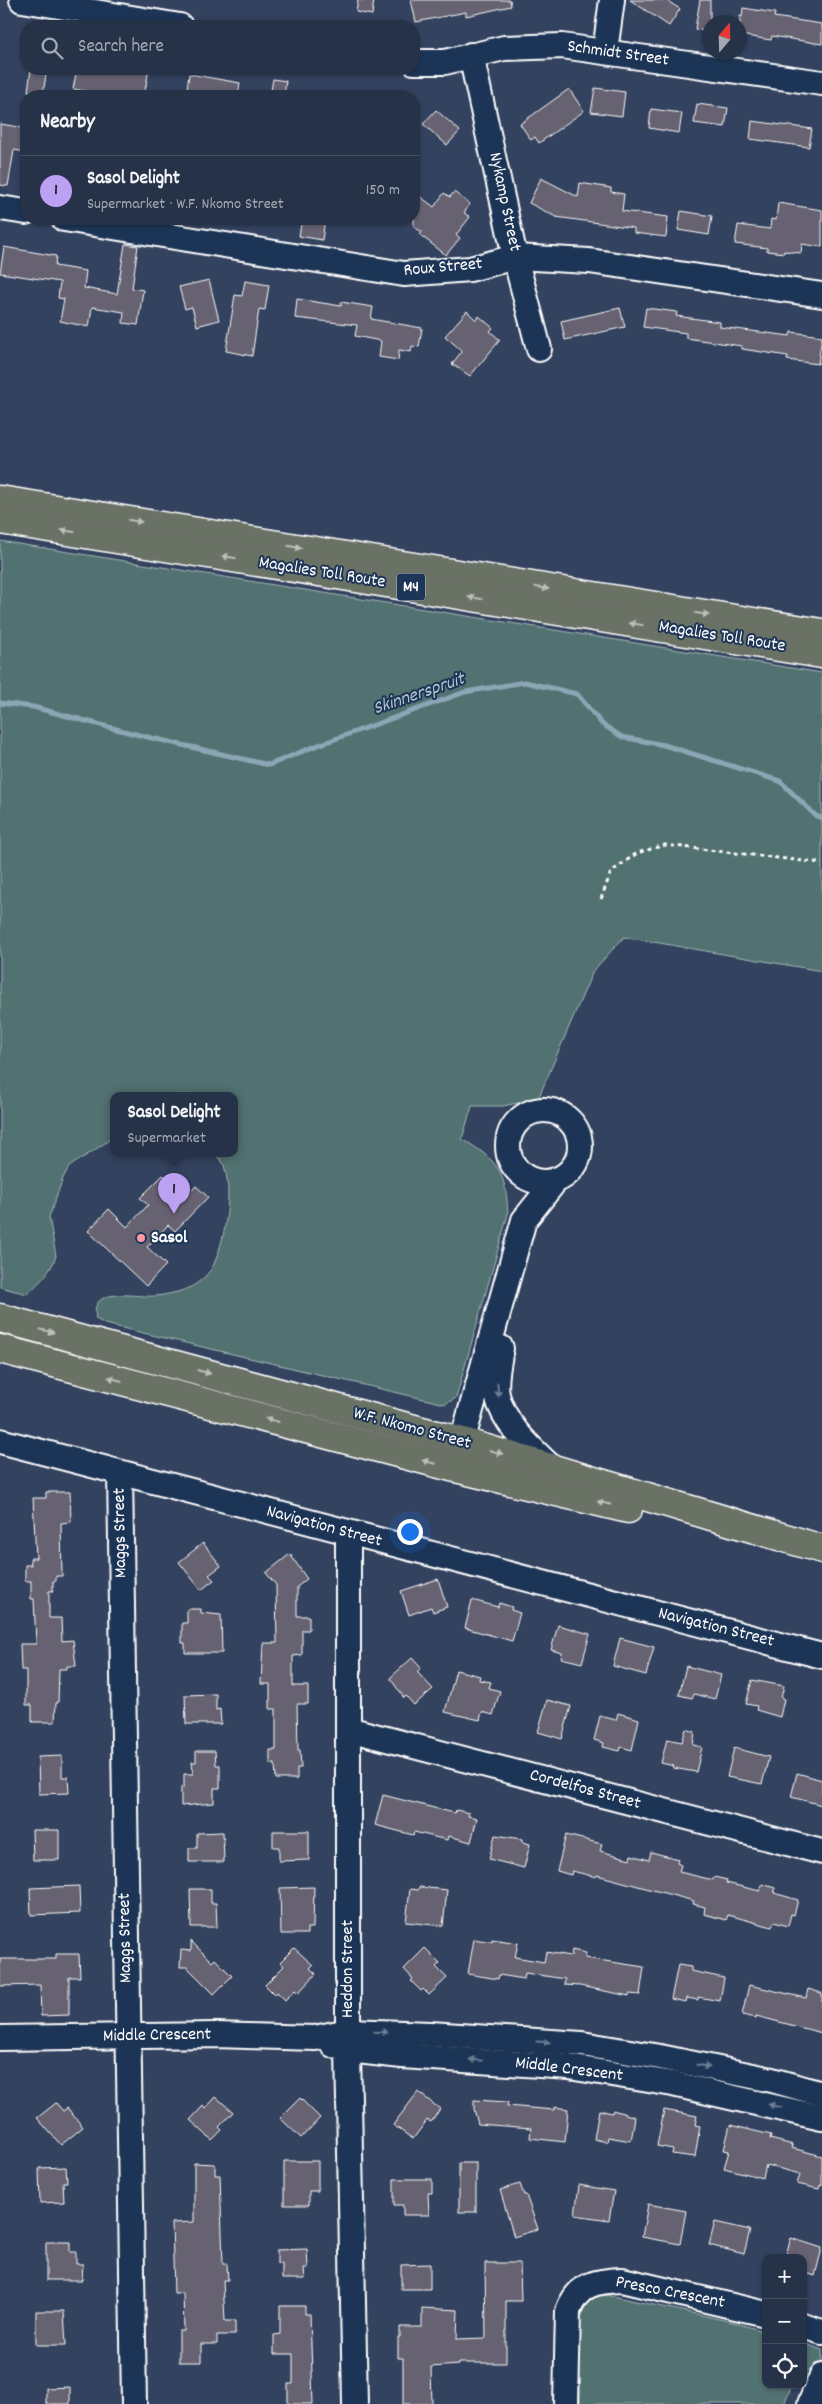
<!DOCTYPE html>
<meta charset="utf-8">
<style>
:root{--surface:#263247;--page:#323e52;--text:#f1f3f6;--muted:#a4aab4;--line:#424d60;--accent:#bca0f2}
body{margin:0;font-family:Dekko,sans-serif;background:var(--page);color:var(--text)}
.controls{position:absolute;right:15px;bottom:15px;display:grid;overflow:hidden;border-radius:10px;box-shadow:0 1px 4px #0004}
.controls button{width:45px;height:45px;display:grid;place-items:center;padding:0;border:0;border-bottom:1px solid var(--line);background:var(--surface);color:var(--text);font:25px sans-serif}
.compass{position:absolute;left:702px;top:15px;width:45px;height:45px;border-radius:50%;background:var(--surface);box-shadow:0 1px 4px #0004;rotate:19deg}
.you{position:absolute;left:409px;top:1531px;width:18px;height:18px;margin:-12px;border:4px solid #fff;border-radius:50%;background:#1a73e8;box-shadow:0 0 0 8px #1a73e833}
.badge{display:grid;place-items:center;width:32px;height:32px;border-radius:50%;background:var(--accent);color:#111;font-size:16px;font-weight:700}
.pin{position:absolute;translate:-50% -41px;filter:drop-shadow(0 1px 2px #0008)}
.pin::after{content:'';position:absolute;top:26px;width:18px;height:15px;background:inherit;clip-path:polygon(0 0,100% 0,50% 100%)}
.popup{position:absolute;left:110px;top:1092px;width:128px;height:65px;box-sizing:border-box;display:grid;place-content:center;border-radius:10px;background:var(--surface);filter:drop-shadow(0 1px 4px #0005);font-size:16px;white-space:nowrap;color:var(--muted)}
.popup b{font-size:19px;color:var(--text)}
.popup::after{content:'';position:absolute;left:50%;top:100%;margin-left:-10px;border:10px solid transparent;border-top-color:var(--surface)}
.list{margin:0;padding:0;list-style:none}
h2{display:flex;justify-content:space-between;align-items:center;height:65px;margin:0;padding:0 20px;font-size:21px}
h2 small{font-size:16px;font-weight:400;color:var(--muted)}
.list li{display:grid;grid-template-columns:32px 1fr auto;gap:15px;align-items:center;box-sizing:border-box;height:70px;padding:0 20px;border-top:1px solid var(--line)}
.list b{display:block;font-size:19px;white-space:nowrap}
.list p{margin:0;font-size:16px;white-space:nowrap;color:var(--muted)}
.list em{font-size:16px;font-style:normal;color:var(--muted)}
.icon{flex:none;width:28px;height:28px;fill:none;stroke:currentColor;stroke-width:2;stroke-linecap:round;stroke-linejoin:round}
.map{position:relative;flex:none;width:822px;height:2404px;overflow:hidden}
.search{position:absolute;background:var(--surface);box-shadow:0 1px 4px #0004;left:20px;top:20px;width:400px;height:55px;display:flex;align-items:center;gap:12px;box-sizing:border-box;padding:0 18px;border-radius:20px;color:var(--muted);font-size:19px}
.panel{position:absolute;background:var(--surface);box-shadow:0 1px 4px #0004;left:20px;top:90px;width:400px;height:135px;border-radius:20px}
.map>svg:first-child{display:block}
</style>
<div class="map">
<svg width="822" height="2404" viewBox="0 0 822 2404">
<rect width="100%" height="100%" fill="#33425f"/>
<filter id="ink" filterUnits="userSpaceOnUse"><feTurbulence type="fractalNoise" baseFrequency=".02" numOctaves="2"/><feDisplacementMap in="SourceGraphic" scale="10" xChannelSelector="R" yChannelSelector="G"/><feConvolveMatrix kernelMatrix="1 2 1 2 8 2 1 2 1" color-interpolation-filters="sRGB"/></filter>
<g filter="url(#ink)">
<g fill="#517271" stroke="#a8b8b8">
<path d="M0 541 822 673V971L624 937 593 971 538 1099 503 1106H472L462 1139C498 1160 506 1172 508 1214L456 1398 445 1404 105 1324 96 1319C88 1284 137 1298 155 1296 165 1295 180 1292 189 1288 197 1284 207 1276 212 1268 225 1243 234 1190 223 1163 221 1159 216 1156 212 1153H234V1095H114V1137L69 1167 63 1178 49 1217 56 1256C51 1272 39 1283 27 1294L0 1287Z"/>
<polygon points="598,2295 612,2296 733,2322 766,2332 766,2385 792,2385 784,2404 580,2404 579,2318 584,2304"/>
<polygon points="803,2343 822,2350 822,2392 803,2384"/>
</g>
<g fill="none" stroke-linecap="round" stroke-linejoin="round">
<polyline stroke="#8ca6b5" stroke-width="5" points="0,703 33,707 139,735 269,765 313,747 465,692 525,682 577,694 602,724 622,737 664,745 780,781 816,816 822,818"/>
</g>
<g fill="#666271" stroke="#fff">
<polygon points="358,0 374,0 372,15 356,12"/>
<polygon points="411,0 510,0 511,6 466,16 466,12 416,22"/>
<polygon points="630,0 666,0 680,9 669,26"/>
<polygon points="700,0 710,0 710,32 695,29"/>
<polygon points="743,8 775,13 774,17 822,24 822,44 772,36 771,40 740,35 740,16 742,17"/>
<polygon points="31,69 47,69 43,93 28,91"/>
<polygon points="77,69 149,69 144,96 115,96 73,89"/>
<polygon points="189,74 240,83 238,96 186,96"/>
<polygon points="273,79 286,81 284,96 270,96"/>
<polygon points="595,88 625,92 622,116 591,112"/>
<polygon points="569,89 584,111 539,143 535,137 531,140 520,124"/>
<polygon points="697,104 728,108 725,127 694,123"/>
<polygon points="651,109 682,113 679,133 649,128"/>
<polygon points="436,110 460,131 447,145 423,124"/>
<polygon points="752,121 812,129 809,147 750,139"/>
<polygon points="0,124 26,128 26,152 14,150 8,186 0,185"/>
<polygon points="541,178 578,197 580,183 611,188 611,192 624,194 622,211 668,217 666,237 634,233 634,228 556,217 529,203"/>
<polygon points="454,192 470,204 464,213 470,217 456,235 460,238 446,255 420,235 422,232 414,227 414,206 421,197 434,207 444,193 450,197"/>
<polygon points="778,203 822,210 822,247 802,244 801,253 784,251 784,253 767,251 767,248 735,244 738,225 770,229 771,219 776,220"/>
<polygon points="681,211 712,216 709,235 678,230"/>
<polygon points="302,219 325,219 322,240 299,236"/>
<polygon points="125,244 138,246 132,288 143,290 138,325 123,323 124,312 92,307 89,327 60,321 64,299 58,298 60,282 0,273 4,247 56,256 55,266 86,271 84,288 117,294"/>
<polygon points="209,280 219,320 197,326 192,307 185,309 179,287"/>
<polygon points="245,281 269,285 265,310 259,309 252,356 226,351 235,295 242,296"/>
<polygon points="297,299 341,306 341,302 373,307 371,319 422,328 419,347 412,346 411,352 399,350 398,360 379,357 381,341 355,336 357,325 295,318"/>
<polygon points="620,308 625,327 565,340 561,321"/>
<polygon points="646,308 677,312 676,316 720,322 720,327 790,336 791,332 822,336 818,364 787,360 788,356 742,349 742,346 686,338 686,333 643,327"/>
<polygon points="467,311 476,320 479,316 493,328 490,331 500,340 470,376 452,364 462,351 445,336"/>
<polygon points="163,1175 186,1196 196,1186 208,1197 175,1231 168,1225 147,1247 166,1265 146,1286 88,1231 109,1209 127,1227 148,1205 140,1198"/>
<polygon points="46,1492 70,1492 71,1522 61,1523 62,1576 56,1576 56,1581 53,1581 53,1591 49,1591 49,1618 61,1618 62,1641 73,1640 76,1666 67,1666 67,1669 59,1669 58,1703 56,1703 55,1722 32,1722 32,1705 26,1705 26,1670 21,1670 20,1644 36,1644 34,1599 31,1599 31,1581 25,1581 25,1565 31,1565 30,1558 36,1558 33,1498 46,1498"/>
<polygon points="203,1543 221,1566 209,1575 214,1580 201,1590 179,1562"/>
<polygon points="290,1554 307,1579 297,1587 297,1616 309,1616 309,1630 302,1630 302,1655 293,1656 293,1686 308,1686 308,1704 297,1704 298,1750 300,1750 301,1768 297,1768 297,1779 276,1779 275,1764 270,1764 270,1750 276,1750 276,1709 270,1709 270,1684 261,1684 263,1643 277,1643 276,1585 266,1573"/>
<polygon points="438,1579 447,1607 433,1612 431,1607 409,1615 401,1591"/>
<polygon points="472,1600 498,1607 499,1603 512,1607 511,1610 520,1613 512,1641 465,1628"/>
<polygon points="187,1609 201,1609 201,1613 221,1615 222,1653 185,1653 185,1643 182,1643 182,1623 187,1623"/>
<polygon points="558,1625 590,1634 582,1663 561,1658 562,1653 551,1650"/>
<polygon points="620,1638 654,1647 646,1675 613,1666"/>
<polygon points="412,1658 421,1668 417,1672 433,1689 414,1705 406,1696 404,1698 390,1678"/>
<polygon points="686,1666 721,1675 715,1699 694,1694 692,1698 679,1695"/>
<polygon points="456,1670 480,1676 479,1680 491,1682 489,1688 500,1691 493,1715 482,1712 480,1720 445,1712"/>
<polygon points="752,1680 784,1686 781,1698 784,1699 780,1717 756,1710 757,1706 746,1704"/>
<polygon points="216,1694 216,1710 220,1709 221,1724 186,1724 185,1695"/>
<polygon points="547,1700 571,1706 562,1739 538,1732"/>
<polygon points="618,1713 639,1719 632,1750 621,1747 620,1751 603,1747 604,1743 594,1740 600,1716 616,1720"/>
<polygon points="686,1729 695,1732 693,1745 702,1747 696,1772 673,1768 674,1766 661,1763 667,1739 682,1742"/>
<polygon points="734,1748 769,1757 762,1784 727,1777"/>
<polygon points="196,1751 215,1751 216,1765 220,1765 220,1788 214,1788 214,1803 181,1806 181,1787 184,1787 184,1774 193,1774 192,1762 196,1762"/>
<polygon points="62,1756 62,1777 68,1777 69,1793 39,1794 38,1757"/>
<polygon points="797,1773 822,1780 822,1805 791,1797"/>
<polygon points="383,1795 442,1810 455,1813 456,1810 469,1813 468,1816 477,1818 471,1842 448,1836 447,1840 414,1832 413,1835 375,1825"/>
<polygon points="32,1830 59,1830 59,1860 33,1860"/>
<polygon points="273,1831 309,1831 309,1860 279,1861 279,1847 273,1847"/>
<polygon points="223,1832 224,1862 189,1862 189,1848 197,1848 197,1833"/>
<polygon points="495,1835 522,1839 522,1842 530,1844 524,1868 489,1859"/>
<polygon points="566,1835 602,1844 600,1851 630,1859 631,1855 649,1860 651,1852 678,1859 677,1863 681,1865 679,1872 713,1880 714,1877 727,1880 726,1883 760,1891 762,1884 775,1888 774,1893 798,1900 794,1915 791,1914 788,1926 774,1922 772,1927 728,1915 726,1920 704,1914 705,1907 693,1904 694,1901 597,1875 596,1877 572,1871 571,1875 557,1871"/>
<polygon points="79,1886 80,1913 31,1915 30,1888"/>
<polygon points="314,1887 313,1928 307,1928 307,1934 281,1934 280,1888"/>
<polygon points="419,1887 447,1890 443,1926 406,1922 410,1889 418,1890"/>
<polygon points="190,1889 211,1889 211,1903 216,1903 217,1927 191,1927"/>
<polygon points="474,1939 492,1942 492,1939 518,1943 515,1957 544,1962 546,1952 571,1956 572,1950 586,1953 585,1958 644,1967 640,1995 629,1994 629,1996 580,1986 564,1985 565,1979 525,1973 524,1979 499,1975 498,1979 468,1974"/>
<polygon points="191,1941 212,1962 215,1959 232,1976 214,1994 187,1967 180,1967 181,1950 191,1951"/>
<polygon points="294,1948 313,1965 310,1968 316,1974 298,1993 295,1990 285,2000 277,1992 275,1995 265,1985 284,1966 280,1962"/>
<polygon points="425,1948 440,1963 436,1967 447,1978 429,1995 423,1989 421,1991 411,1981 413,1979 404,1969"/>
<polygon points="56,1954 79,1954 80,1977 69,1977 69,2015 41,2016 40,1985 0,1986 0,1959 56,1959"/>
<polygon points="678,1965 691,1967 691,1971 724,1978 720,2001 698,1997 698,2000 687,1998 686,2002 671,1999"/>
<polygon points="749,1985 806,1998 808,1989 822,1993 822,2033 756,2016 756,2018 742,2015"/>
<polygon points="418,2092 440,2109 431,2122 427,2120 413,2139 393,2125"/>
<polygon points="216,2097 233,2112 219,2127 222,2130 212,2140 190,2120 203,2106 205,2109"/>
<polygon points="300,2098 320,2118 301,2138 280,2118"/>
<polygon points="474,2100 508,2102 507,2106 554,2110 554,2107 568,2109 565,2142 530,2138 531,2128 478,2124 474,2109"/>
<polygon points="56,2103 63,2111 67,2108 83,2127 61,2145 37,2118"/>
<polygon points="599,2110 612,2113 613,2110 635,2117 631,2141 608,2137 607,2142 594,2139"/>
<polygon points="664,2110 697,2116 695,2125 700,2126 695,2157 672,2154 673,2149 657,2146"/>
<polygon points="730,2125 771,2135 770,2139 793,2145 792,2148 822,2156 822,2186 820,2185 819,2189 797,2184 800,2174 766,2165 763,2178 724,2168 729,2151 724,2150"/>
<polygon points="284,2161 318,2161 318,2191 309,2191 309,2205 284,2205"/>
<polygon points="194,2163 215,2164 215,2175 220,2175 223,2264 227,2264 228,2280 223,2280 225,2321 235,2321 235,2335 217,2335 217,2344 201,2344 201,2362 179,2362 179,2331 184,2331 183,2293 174,2293 172,2223 194,2222"/>
<rect x="459" y="2163" width="17" height="49"/>
<polygon points="66,2167 67,2182 63,2182 64,2202 40,2203 39,2168"/>
<polygon points="394,2179 432,2179 432,2193 428,2193 429,2215 403,2215 403,2205 394,2205"/>
<polygon points="520,2184 524,2195 526,2195 538,2229 514,2237 500,2190"/>
<polygon points="579,2185 614,2191 609,2220 575,2215"/>
<polygon points="648,2204 686,2211 680,2244 642,2237"/>
<polygon points="715,2222 750,2230 744,2254 709,2245"/>
<polygon points="791,2238 822,2248 815,2276 803,2272 803,2258 785,2258"/>
<polygon points="46,2242 70,2242 70,2252 76,2252 76,2264 83,2264 82,2280 46,2280"/>
<polygon points="307,2249 308,2268 304,2268 305,2279 282,2279 282,2264 277,2264 277,2250"/>
<polygon points="485,2263 520,2263 521,2301 506,2301 506,2363 458,2363 458,2365 431,2367 432,2404 403,2404 403,2358 398,2358 398,2337 400,2337 400,2327 422,2327 422,2308 458,2310 457,2339 486,2338"/>
<polygon points="430,2264 430,2289 401,2289 401,2265"/>
<polygon points="280,2306 305,2306 305,2314 310,2314 313,2404 288,2404 288,2384 293,2384 293,2354 274,2354 274,2335 280,2334"/>
<polygon points="36,2311 64,2311 66,2345 36,2345"/>
<polygon points="70,2387 70,2404 46,2404 46,2388"/>
</g>
<g fill="none" stroke-linecap="round" stroke-linejoin="round">
<defs>
<g id="minor">
<polyline points="22,0 180,26"/>
<polyline points="605,51 612,0"/>
<polyline points="471,55 515,257 539,349"/>
<polyline points="414,62 445,62 504,48 562,46 822,83"/>
<polyline points="0,208 26,212"/>
<polyline points="64,219 404,274 470,269 515,257 589,261 822,295"/>
<circle cx="544" cy="1146" r="36"/>
<path d="M501 1348C499 1363 494 1380 497 1395 504 1425 532 1449 553 1469"/>
<polyline points="0,1441 822,1656"/>
<polyline points="457,1460 524,1220 556,1180"/>
<polyline points="120,1473 134,2404"/>
<polyline points="348,1533 348,2050 355,2404"/>
<polyline points="348,1729 822,1852"/>
<polyline points="0,2038 216,2035 315,2038 348,2031 430,2034 582,2044 660,2057 772,2080 822,2094"/>
<polyline points="333,2045 348,2050 402,2056 569,2067 673,2084 822,2118"/>
<polyline points="803,2326 822,2332"/>
<path d="M566 2404 568 2311C578 2284 595 2281 622 2280L766 2314"/>
<polyline points="810,2404 822,2376"/>
</g>
<g id="major">
<polyline points="0,1318 463,1442 822,1549"/>
<polyline points="0,1349 455,1468 628,1509"/>
</g>
<g id="highway">
<polyline points="0,500 822,633"/>
<polyline points="0,520 822,654"/>
</g>
</defs>
<use href="#minor" stroke="#fff" stroke-width="28"/>
<use href="#major" stroke="#fff" stroke-width="31"/>
<use href="#highway" stroke="#fff" stroke-width="31"/>
<polyline stroke="#fff" stroke-width="3" stroke-dasharray="4 4" stroke-linecap="butt" points="601,899 611,872 637,853 665,845 822,863"/>
<use href="#minor" stroke="#1d3557" stroke-width="24"/>
<use href="#major" stroke="#6b7165" stroke-width="28"/>
<use href="#highway" stroke="#6b7165" stroke-width="28"/>
</g>
<defs><path id="oneway-solid" d="M-6-.8H1V-3.2L6.5 0L1 3.2V.8H-6Z" transform="scale(1.25)"/></defs>
<g fill="#bcbfba">
<use href="#oneway-solid" transform="translate(135 521) rotate(9)"/>
<use href="#oneway-solid" transform="translate(68 531) rotate(-171)"/>
<use href="#oneway-solid" transform="translate(295 547) rotate(9)"/>
<use href="#oneway-solid" transform="translate(229 557) rotate(-171)"/>
<use href="#oneway-solid" transform="translate(542 588) rotate(9)"/>
<use href="#oneway-solid" transform="translate(475 598) rotate(-171)"/>
<use href="#oneway-solid" transform="translate(702 614) rotate(9)"/>
<use href="#oneway-solid" transform="translate(636 624) rotate(-171)"/>
<use href="#oneway-solid" transform="translate(47 1331) rotate(14)"/>
<use href="#oneway-solid" transform="translate(204 1372) rotate(15)"/>
<use href="#oneway-solid" transform="translate(115 1379) rotate(-165)"/>
<use href="#oneway-solid" transform="translate(272 1420) rotate(-165)"/>
<use href="#oneway-solid" transform="translate(496 1452) rotate(16)"/>
<use href="#oneway-solid" transform="translate(429 1462) rotate(-165)"/>
<use href="#oneway-solid" transform="translate(604 1503) rotate(-167)"/>
</g>
<g fill="#6c7c92">
<use href="#oneway-solid" transform="translate(498 1390) rotate(85)"/>
<use href="#oneway-solid" transform="translate(381 2032) rotate(2)"/>
<use href="#oneway-solid" transform="translate(543 2042) rotate(4)"/>
<use href="#oneway-solid" transform="translate(476 2060) rotate(-175)"/>
<use href="#oneway-solid" transform="translate(703 2066) rotate(12)"/>
<use href="#oneway-solid" transform="translate(775 2106) rotate(-166)"/>
</g>
</g>
<circle fill="#ff9aa2" stroke="#1d3557" stroke-width="2" cx="141" cy="1238" r="5"/>
<g text-anchor="middle" dominant-baseline="central" stroke-width="4" stroke-linejoin="round" paint-order="stroke">
<rect fill="#1d3557" stroke="#bbc2cd" stroke-width="1" x="397" y="573.5" width="28" height="27" rx="4"/>
<g font-size="16" font-weight="bold" fill="#fff">
<text x="411" y="587">M4</text>
</g>
<g font-size="18" fill="#fff" stroke="#1d3557">
<text transform="translate(618 54) rotate(8)">Schmidt Street</text>
<text transform="translate(504 202) rotate(78)">Nykamp Street</text>
<text transform="translate(443 268) rotate(-5)">Roux Street</text>
<text transform="translate(322 573) rotate(9)">Magalies Toll Route</text>
<text transform="translate(722 637) rotate(9)">Magalies Toll Route</text>
<text transform="translate(412 1429) rotate(15)">W.F. Nkomo Street</text>
<text transform="translate(324 1527) rotate(15)">Navigation Street</text>
<text transform="translate(121 1533) rotate(-91)">Maggs Street</text>
<text transform="translate(716 1628) rotate(14)">Navigation Street</text>
<text transform="translate(585 1790) rotate(15)">Cordelfos Street</text>
<text transform="translate(126 1938) rotate(-91)">Maggs Street</text>
<text transform="translate(348 1969) rotate(-90)">Heddon Street</text>
<text transform="translate(157 2036) rotate(-1)">Middle Crescent</text>
<text transform="translate(569 2070) rotate(7)">Middle Crescent</text>
<text transform="translate(670 2293) rotate(11)">Presco Crescent</text>
</g>
<g font-size="18" font-weight="bold" fill="#fff" stroke="#1d3557" text-anchor="start">
<text x="151" y="1238">Sasol</text>
</g>
<g font-size="19" font-style="italic" fill="#b2c4cd" stroke="#1d3557">
<text transform="translate(419 695) rotate(-19)">Skinnerspruit</text>
</g>
</g>
</svg>
<div class="controls">
<button>+</button>
<button>−</button>
<button><svg class="icon" aria-label="locate" viewBox="0 0 24 24"><circle cx="12" cy="12" r="6"/><path d="M12 2v4M12 18v4M2 12h4M18 12h4"/></svg></button>
</div>
<svg class="compass" viewBox="-18 -18 36 36"><path d="M0-13l5 13h-10z" fill="#e53935"/><path d="M0 13l5-13h-10z" fill="#a4aab4"/></svg>
<div class="you"></div>
<div class="pin badge" style="left:174px;top:1214px">1</div>
<div class="popup"><b>Sasol Delight</b>Supermarket</div>
<div class="search"><svg class="icon" aria-label="search" viewBox="0 0 24 24"><circle cx="10" cy="10" r="6"/><path d="M15 15l6 6"/></svg>Search here</div>
<section class="panel">
<h2>Nearby<small></small></h2>
<ul class="list">
<li><span class="badge">1</span><div><b>Sasol Delight</b><p>Supermarket · W.F. Nkomo Street</p></div><em>150 m</em></li>
</ul>
</section>
</div>
